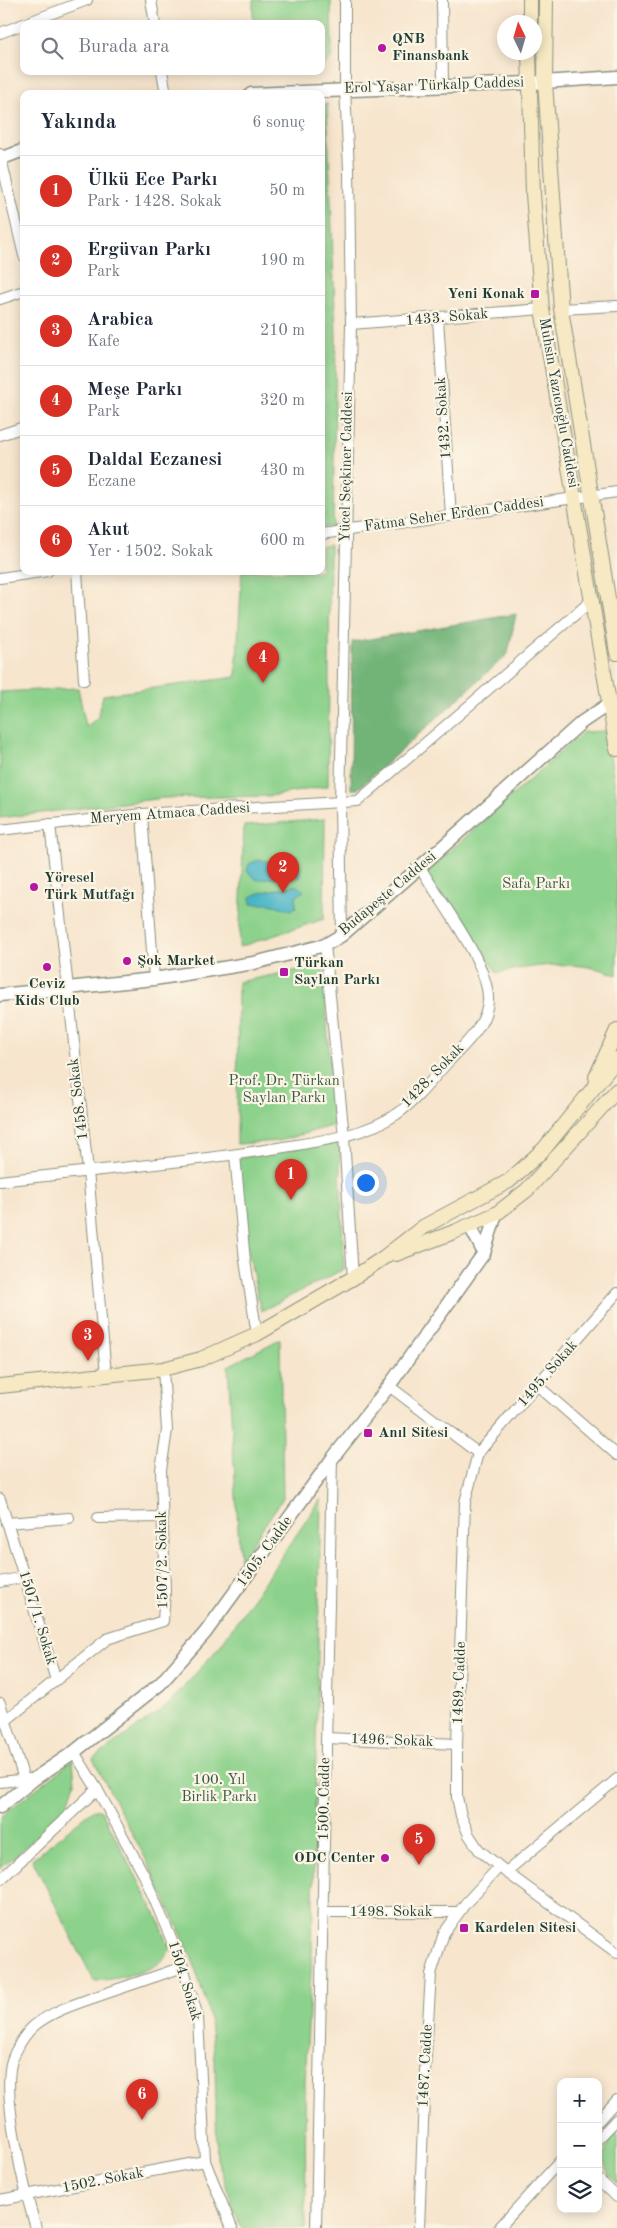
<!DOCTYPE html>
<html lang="tr">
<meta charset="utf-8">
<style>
:root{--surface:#fff;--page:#f6f6f7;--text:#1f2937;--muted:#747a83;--line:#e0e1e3;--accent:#d93025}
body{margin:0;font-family:"Old Standard TT",serif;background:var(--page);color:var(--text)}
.controls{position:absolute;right:15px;bottom:15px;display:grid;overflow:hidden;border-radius:10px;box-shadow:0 2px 12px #0003}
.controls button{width:45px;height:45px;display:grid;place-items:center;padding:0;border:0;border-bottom:1px solid var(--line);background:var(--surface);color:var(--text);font:25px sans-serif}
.compass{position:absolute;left:497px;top:15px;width:45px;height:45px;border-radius:50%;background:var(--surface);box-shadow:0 2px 12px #0003;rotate:355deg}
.you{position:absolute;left:365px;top:1182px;width:18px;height:18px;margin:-12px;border:4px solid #fff;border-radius:50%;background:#1a73e8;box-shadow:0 0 0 8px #1a73e833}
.badge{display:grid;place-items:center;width:32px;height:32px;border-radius:50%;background:var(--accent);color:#fff;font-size:16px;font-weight:700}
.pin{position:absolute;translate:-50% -41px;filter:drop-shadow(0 1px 2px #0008)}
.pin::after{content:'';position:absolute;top:26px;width:18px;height:15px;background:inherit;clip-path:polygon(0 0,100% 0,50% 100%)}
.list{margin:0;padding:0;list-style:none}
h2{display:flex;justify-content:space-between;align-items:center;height:65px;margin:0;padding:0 20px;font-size:21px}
h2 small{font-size:16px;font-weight:400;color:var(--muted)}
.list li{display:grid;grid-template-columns:32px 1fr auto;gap:15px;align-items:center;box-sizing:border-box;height:70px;padding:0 20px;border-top:1px solid var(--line)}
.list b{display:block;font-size:19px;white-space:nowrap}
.list p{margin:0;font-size:16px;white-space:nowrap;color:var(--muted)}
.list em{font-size:16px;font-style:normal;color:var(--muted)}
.icon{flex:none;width:28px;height:28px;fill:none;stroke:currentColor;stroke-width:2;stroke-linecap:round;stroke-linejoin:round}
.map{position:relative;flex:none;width:617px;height:2228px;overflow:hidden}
.search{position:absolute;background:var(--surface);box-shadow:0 2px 12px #0003;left:20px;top:20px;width:305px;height:55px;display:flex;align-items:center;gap:12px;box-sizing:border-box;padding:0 18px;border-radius:10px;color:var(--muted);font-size:19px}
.panel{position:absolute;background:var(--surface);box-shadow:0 2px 12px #0003;left:20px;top:90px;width:305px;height:485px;border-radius:10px}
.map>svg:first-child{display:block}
</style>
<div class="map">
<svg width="617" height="2228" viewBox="0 0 617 2228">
<rect width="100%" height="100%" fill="#fcf5e5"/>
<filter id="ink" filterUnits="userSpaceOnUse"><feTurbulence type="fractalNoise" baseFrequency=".02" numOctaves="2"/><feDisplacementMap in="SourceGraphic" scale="10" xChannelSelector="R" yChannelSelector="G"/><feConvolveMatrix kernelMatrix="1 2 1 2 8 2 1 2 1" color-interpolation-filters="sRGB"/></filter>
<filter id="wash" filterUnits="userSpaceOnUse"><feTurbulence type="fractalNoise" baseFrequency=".0096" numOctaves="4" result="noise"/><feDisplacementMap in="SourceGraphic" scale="20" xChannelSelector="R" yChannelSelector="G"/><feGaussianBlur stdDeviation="1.12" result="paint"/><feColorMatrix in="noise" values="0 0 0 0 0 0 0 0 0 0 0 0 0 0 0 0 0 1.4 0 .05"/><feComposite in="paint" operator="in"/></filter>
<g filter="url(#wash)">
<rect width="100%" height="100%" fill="#f7e5cd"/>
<g fill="#8dd28c" stroke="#568860">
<polygon points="253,0 331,0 332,57 321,68 321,24 253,24"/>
<polygon points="327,104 336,337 333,527 321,527 321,105"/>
<polygon points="330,545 328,786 271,796 163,798 0,818 0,692 78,688 86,727 98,717 103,695 236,677 242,571 321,571 321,547"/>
<path d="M606 731 617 800V975C579 959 536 965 497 973L453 908 448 910 423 875 583 732Z"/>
<polygon points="325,819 324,919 239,947 244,826"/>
<polygon points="323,965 334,1125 279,1141 237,1144 238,982"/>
<polygon points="339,1140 344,1269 261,1311 246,1241 237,1159"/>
<polygon points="280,1339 283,1498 240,1561 228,1366"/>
<polygon points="321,1499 312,1955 305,2081 306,2228 243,2228 239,2223 217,2159 215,2059 208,2009 191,1955 151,1869 93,1759 168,1705 220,1646"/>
<polygon points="73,1760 75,1783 65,1813 0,1869 0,1817"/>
<path d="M94 1809 102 1811 104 1815 158 1918 170 1949C167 1955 164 1960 158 1964 145 1973 109 1981 94 1981L32 1859Z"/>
<path d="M617 2130V2184C598 2165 602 2150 617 2130Z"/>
</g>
<polygon fill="#72b478" stroke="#487856" points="516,614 508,654 358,789 351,789 352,642"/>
<g fill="#49b5c6" stroke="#34797d">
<path d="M288 855 297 856 301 877C286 876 271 878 257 880L247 871 249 864C259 859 264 859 274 864L280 862Z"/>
<path d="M296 885 304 891 296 897V907L291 910 270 904H251V897C267 888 278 891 296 885Z"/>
</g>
</g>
<g filter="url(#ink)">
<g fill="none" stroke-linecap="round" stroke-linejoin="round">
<defs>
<g id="minor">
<polyline points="151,0 155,24"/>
<polyline points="442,0 443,85"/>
<polyline points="0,33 87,0"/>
<polyline points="162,71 166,94"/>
<polyline points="0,154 24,256"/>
<polyline points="0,299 24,291"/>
<polyline points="561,309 617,306"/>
<polyline points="438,319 451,516"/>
<polyline points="351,324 542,309"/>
<polyline points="0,435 24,427"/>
<polyline points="321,534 617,492"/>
<polyline points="77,571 84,680"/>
<polyline points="0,578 48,571"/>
<polyline points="142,814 154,979"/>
<polyline points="50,824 88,1171 106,1375"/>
<polyline points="0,830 142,814 358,801 591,601"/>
<polyline points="342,935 340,802 351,324 349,169 345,89 345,0"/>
<polyline points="325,945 344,1137 353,1278"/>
<polyline points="235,1155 245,1261 257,1334"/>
<path d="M0 1181C93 1170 186 1163 278 1148 318 1141 362 1137 397 1114 417 1100 433 1078 450 1060 466 1043 486 1026 488 1001 490 964 439 900 420 867"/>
<polyline points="389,1386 478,1453 465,1502 457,1744 457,1797 461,1816 469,1835 479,1850 506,1872 617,1953"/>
<polyline points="538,1386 617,1455"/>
<polyline points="478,1453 617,1293"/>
<polyline points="0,1499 56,1680"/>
<polyline points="98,1518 162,1517"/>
<polyline points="7,1523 69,1518"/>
<polyline points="0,1582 24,1577"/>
<polyline points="0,1703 24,1779"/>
<polyline points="5,1721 107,1639 163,1621 165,1591 161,1470 167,1430 163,1369"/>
<polyline points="327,1738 457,1744"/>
<polyline points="74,1752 97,1789 144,1875 183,1967 198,2017 205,2161 232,2228"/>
<polyline points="0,1782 29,1779"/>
<polyline points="506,1872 617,1779"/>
<polyline points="0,1880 97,1789"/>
<polyline points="323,1912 459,1912"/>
<polyline points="598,2121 617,2100"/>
<polyline points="598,2139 617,2119"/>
<polyline points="598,2179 617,2197"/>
<polyline points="0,2200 205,2161"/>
<path d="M36 2228C25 2192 1 2095 12 2060 16 2049 25 2033 35 2025 54 2010 81 2002 104 1994 130 1985 156 1976 183 1967"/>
<polyline points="316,2228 332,1459"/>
<polyline points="419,2228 425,2071 431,1974 444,1933 465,1904 499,1867"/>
<polyline points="499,2228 561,2160"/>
</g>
<g id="tertiary">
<polyline points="251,94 529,83 617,77"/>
<polyline points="0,159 24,150"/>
<polyline points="0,995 154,979 254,963 325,945 342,935 420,867 582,722 609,704"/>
<polyline points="470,1226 484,1253"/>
<polyline points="0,1807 34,1779 74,1752 160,1684 205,1633 332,1459 389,1386 484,1253 496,1214"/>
</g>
<g id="secondary">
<polyline points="546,0 545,82 561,309 617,653"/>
<polyline points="530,22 530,0"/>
<polyline points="529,52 533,194 542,309 617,749"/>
<polyline points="596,1077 617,1030"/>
<polyline points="396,1254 454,1232 496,1214 527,1190 617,1090"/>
<polyline points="0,1386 163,1369 201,1359 257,1334 353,1278 383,1258 423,1227 509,1181 544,1149 617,1059"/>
</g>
</defs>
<use href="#minor" stroke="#8b9180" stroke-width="12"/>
<use href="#tertiary" stroke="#8b9180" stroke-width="15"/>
<use href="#secondary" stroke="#8b9180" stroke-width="16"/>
<use href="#minor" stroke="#fff" stroke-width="10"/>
<use href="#tertiary" stroke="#fff" stroke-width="12"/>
<use href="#secondary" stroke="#f6e9c3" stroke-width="14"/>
</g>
</g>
<g fill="#b5179e" stroke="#fcf5e5" stroke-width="2">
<circle cx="382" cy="48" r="5"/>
<rect x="530" y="289" width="10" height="10" rx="2.5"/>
<circle cx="34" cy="887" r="5"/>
<circle cx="127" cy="961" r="5"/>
<circle cx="47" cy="967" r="5"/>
<rect x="279" y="967" width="10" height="10" rx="2.5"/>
<rect x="363" y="1428" width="10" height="10" rx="2.5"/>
<circle cx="385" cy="1858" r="5"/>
<rect x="459" y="1923" width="10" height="10" rx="2.5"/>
</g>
<g text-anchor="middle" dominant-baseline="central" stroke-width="4.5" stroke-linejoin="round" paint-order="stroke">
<g font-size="15" font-weight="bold" fill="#1f3d34" stroke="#fcf5e5" text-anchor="start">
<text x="392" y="39">QNB<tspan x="392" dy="17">Finansbank</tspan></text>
<text x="525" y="294" text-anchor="end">Yeni Konak</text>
<text x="44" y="878">Yöresel<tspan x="44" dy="17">Türk Mutfağı</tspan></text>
<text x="137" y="961">Şok Market</text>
<text x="294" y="963">Türkan<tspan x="294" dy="17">Saylan Parkı</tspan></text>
<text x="47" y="984" text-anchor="middle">Ceviz<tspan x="47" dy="17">Kids Club</tspan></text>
<text x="378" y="1433">Anıl Sitesi</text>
<text x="375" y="1858" text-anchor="end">ODC Center</text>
<text x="474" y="1928">Kardelen Sitesi</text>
</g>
<g font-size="15" fill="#1f3d34" stroke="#fcf5e5">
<text transform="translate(434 86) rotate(-2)">Erol Yaşar Türkalp Caddesi</text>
<text transform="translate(447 318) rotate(-5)">1433. Sokak</text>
<text transform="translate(558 403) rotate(80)">Muhsin Yazıcıoğlu Caddesi</text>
<text transform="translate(444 418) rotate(-94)">1432. Sokak</text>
<text transform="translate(347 467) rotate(-89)">Yücel Seçkiner Caddesi</text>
<text transform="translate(454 515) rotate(-8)">Fatma Seher Erden Caddesi</text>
<text transform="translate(170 814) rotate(-4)">Meryem Atmaca Caddesi</text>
<text transform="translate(388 894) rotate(-40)">Budapeşte Caddesi</text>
<text transform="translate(433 1076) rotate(-46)">1428. Sokak</text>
<text transform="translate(79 1099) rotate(-97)">1458. Sokak</text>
<text transform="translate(548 1374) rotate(-49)">1495. Sokak</text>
<text transform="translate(265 1552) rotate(-54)">1505. Cadde</text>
<text transform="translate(163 1560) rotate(-91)">1507/2. Sokak</text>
<text transform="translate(37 1618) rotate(73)">1507/1. Sokak</text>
<text transform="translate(460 1683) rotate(-88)">1489. Cadde</text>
<text transform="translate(392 1741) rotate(2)">1496. Sokak</text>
<text transform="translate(325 1799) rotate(-89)">1500. Cadde</text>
<text x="391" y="1912">1498. Sokak</text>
<text transform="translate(184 1981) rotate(73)">1504. Sokak</text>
<text transform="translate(426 2066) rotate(-87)">1487. Cadde</text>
<text transform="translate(103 2181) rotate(-11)">1502. Sokak</text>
</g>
<g font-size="15" fill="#355b46" stroke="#fcf5e5">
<text x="536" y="884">Safa Parkı</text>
<text x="284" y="1081">Prof. Dr. Türkan<tspan x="284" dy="17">Saylan Parkı</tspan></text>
<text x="219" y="1780">100. Yıl<tspan x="219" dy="17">Birlik Parkı</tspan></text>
</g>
</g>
</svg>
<div class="controls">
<button>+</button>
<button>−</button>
<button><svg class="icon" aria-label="layers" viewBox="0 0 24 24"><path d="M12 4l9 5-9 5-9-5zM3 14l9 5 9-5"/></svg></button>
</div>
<svg class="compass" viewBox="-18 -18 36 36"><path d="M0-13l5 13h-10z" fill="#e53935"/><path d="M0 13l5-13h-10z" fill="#747a83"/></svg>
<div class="you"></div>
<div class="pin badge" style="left:291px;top:1200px">1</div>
<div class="pin badge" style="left:283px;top:893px">2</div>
<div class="pin badge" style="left:88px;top:1361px">3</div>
<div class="pin badge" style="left:263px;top:683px">4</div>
<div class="pin badge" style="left:419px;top:1865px">5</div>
<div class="pin badge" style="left:142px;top:2120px">6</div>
<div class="search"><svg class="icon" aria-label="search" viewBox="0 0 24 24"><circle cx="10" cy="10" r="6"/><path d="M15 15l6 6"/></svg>Burada ara</div>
<section class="panel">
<h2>Yakında<small>6 sonuç</small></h2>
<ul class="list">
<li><span class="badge">1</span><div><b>Ülkü Ece Parkı</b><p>Park · 1428. Sokak</p></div><em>50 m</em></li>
<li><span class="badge">2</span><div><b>Ergüvan Parkı</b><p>Park</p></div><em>190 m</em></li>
<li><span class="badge">3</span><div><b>Arabica</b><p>Kafe</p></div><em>210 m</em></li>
<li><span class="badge">4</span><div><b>Meşe Parkı</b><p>Park</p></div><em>320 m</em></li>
<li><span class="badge">5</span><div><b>Daldal Eczanesi</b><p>Eczane</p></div><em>430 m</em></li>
<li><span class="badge">6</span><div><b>Akut</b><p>Yer · 1502. Sokak</p></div><em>600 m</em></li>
</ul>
</section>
</div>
